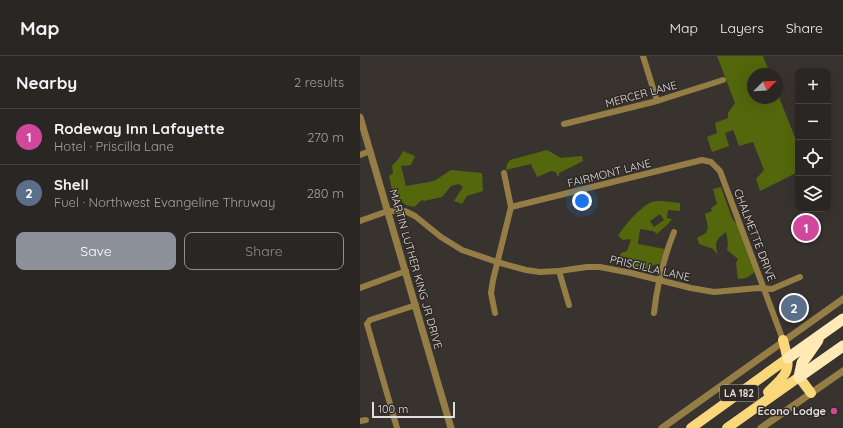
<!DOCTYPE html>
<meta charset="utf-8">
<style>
:root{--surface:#2a2623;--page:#322e2b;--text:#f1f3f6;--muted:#a5a5a6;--line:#464341;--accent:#8c9099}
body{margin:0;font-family:Quicksand,sans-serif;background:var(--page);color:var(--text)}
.controls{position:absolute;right:12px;top:12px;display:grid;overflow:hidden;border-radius:8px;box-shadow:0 4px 16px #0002}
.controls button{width:36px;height:36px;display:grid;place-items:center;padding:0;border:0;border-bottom:1px solid var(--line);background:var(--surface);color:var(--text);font:20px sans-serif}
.compass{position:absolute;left:387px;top:12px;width:36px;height:36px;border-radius:50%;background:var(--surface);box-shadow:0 4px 16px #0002;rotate:66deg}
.scale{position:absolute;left:12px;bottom:10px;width:83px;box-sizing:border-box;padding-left:4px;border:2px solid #e1dddb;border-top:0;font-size:11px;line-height:14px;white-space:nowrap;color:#e1dddb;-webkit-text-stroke:3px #2e2925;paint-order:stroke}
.you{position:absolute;left:222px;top:145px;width:14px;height:14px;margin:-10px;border:3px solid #fff;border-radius:50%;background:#1a73e8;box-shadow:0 0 0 6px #1a73e833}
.badge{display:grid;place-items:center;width:26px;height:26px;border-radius:50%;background:var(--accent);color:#fff;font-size:13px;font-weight:700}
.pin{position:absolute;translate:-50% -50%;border:2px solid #fff;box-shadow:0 1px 4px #0006}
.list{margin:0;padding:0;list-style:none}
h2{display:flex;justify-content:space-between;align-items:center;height:52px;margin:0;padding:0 16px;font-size:17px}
h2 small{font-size:13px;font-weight:400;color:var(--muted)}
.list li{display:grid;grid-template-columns:26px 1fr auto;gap:12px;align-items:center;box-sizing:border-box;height:56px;padding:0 16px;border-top:1px solid var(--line)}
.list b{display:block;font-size:15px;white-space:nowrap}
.list p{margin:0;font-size:13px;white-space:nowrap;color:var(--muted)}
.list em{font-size:13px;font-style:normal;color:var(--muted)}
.actions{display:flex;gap:8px;padding:12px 16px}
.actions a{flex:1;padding:9px 0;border:1px solid var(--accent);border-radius:8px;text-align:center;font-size:14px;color:var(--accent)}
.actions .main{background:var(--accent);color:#fff}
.icon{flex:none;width:22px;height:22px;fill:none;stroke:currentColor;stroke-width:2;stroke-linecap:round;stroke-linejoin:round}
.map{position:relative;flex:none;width:483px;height:372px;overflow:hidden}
header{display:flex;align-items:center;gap:24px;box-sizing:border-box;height:56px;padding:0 20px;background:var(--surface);border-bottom:1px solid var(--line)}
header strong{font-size:19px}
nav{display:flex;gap:22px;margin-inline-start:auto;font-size:14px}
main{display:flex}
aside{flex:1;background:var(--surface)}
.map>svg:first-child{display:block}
</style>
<header>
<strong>Map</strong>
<nav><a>Map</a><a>Layers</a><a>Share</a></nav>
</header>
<main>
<aside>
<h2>Nearby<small>2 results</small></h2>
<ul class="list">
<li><span class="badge" style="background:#d1479c">1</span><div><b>Rodeway Inn Lafayette</b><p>Hotel · Priscilla Lane</p></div><em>270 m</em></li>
<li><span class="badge" style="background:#5c6f8a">2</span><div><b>Shell</b><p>Fuel · Northwest Evangeline Thruway</p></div><em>280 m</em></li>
</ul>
<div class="actions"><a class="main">Save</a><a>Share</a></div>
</aside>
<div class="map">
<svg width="483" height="372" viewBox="0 0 483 372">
<rect width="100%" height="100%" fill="#38332f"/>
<g fill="#54670c" fill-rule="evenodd">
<polygon points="357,0 403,0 410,18 393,18 393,42 417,42 417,36 438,89 438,116 400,135 396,123 404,114 393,86 379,90 373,74 365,77 369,90 352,96 347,81 357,77 355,67 368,62 368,57 375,47"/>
<polygon points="187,94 201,102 222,100 223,105 199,117 199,120 198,121 196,116 191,115 177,121 171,108 146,114 147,108 150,104"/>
<polygon points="43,95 55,100 51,109 41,110 46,130 74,125 91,114 122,117 123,135 107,140 102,148 94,145 103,131 99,128 91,130 82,141 64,145 62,144 54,151 46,149 40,144 34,143 29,120 33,117 32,110 39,102"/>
<path d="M361 131 372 162 379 171 396 214C391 220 386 223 378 223L376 207 378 203 367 194 368 187 366 176C356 183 354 187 358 199L353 193 339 188 337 182 346 177 348 171 345 158 352 155 351 152 357 148 353 133Z"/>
<path d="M301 145 320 147V155L308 154 307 162 312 163C308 170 303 171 297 178L293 175 280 173 278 188 305 193 300 208 293 209 289 213 274 211V207L259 202 261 197 267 195 271 183 263 184 258 180C263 171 282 149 292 146 295 145 298 145 301 145ZM300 158 304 164 294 171 290 165Z"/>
</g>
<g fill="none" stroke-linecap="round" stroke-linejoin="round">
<g stroke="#957e45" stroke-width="6">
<polyline points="283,0 297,45"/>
<polyline points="204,68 297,45 363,24"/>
<polyline points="0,99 10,95"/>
<polyline points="151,151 342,104 351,106 360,115 423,284"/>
<polyline points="0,165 28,155 45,155 55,160 81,181 102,194 137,206 166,214 180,216 199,215 227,211 240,211 271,217 331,232 354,236 398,232 412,233 440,221"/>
<polyline points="199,215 209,249"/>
<polyline points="0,232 46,215"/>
<polyline points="135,257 131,237 133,224 151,151 144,117"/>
<path d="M294 257C297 230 304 201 314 176"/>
<polyline points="0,365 6,364"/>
<polyline points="37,372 7,268 10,264 56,249"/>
</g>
<g stroke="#957e45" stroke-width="7">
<polyline points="0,61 91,372"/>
<polyline points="302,372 483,243"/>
<polyline points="401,372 483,315"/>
</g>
<g stroke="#fad87a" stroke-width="10">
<path d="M408 336C430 315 431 314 423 284"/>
<polyline points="331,372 428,302"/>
<polyline points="367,372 439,321 451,337"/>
</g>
<g stroke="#ffe9b4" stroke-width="11">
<polyline points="428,302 483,263"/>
<polyline points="439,321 442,307 458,284"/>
<polyline points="439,321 483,290"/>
</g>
</g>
<circle fill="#d1479c" stroke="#2e2925" stroke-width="1.5" cx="474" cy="355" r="4"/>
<g text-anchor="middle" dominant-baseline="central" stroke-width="3" stroke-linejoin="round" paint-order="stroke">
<rect fill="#2e2925" stroke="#aba7a4" stroke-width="1" x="360" y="329" width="38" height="16" rx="3"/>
<g font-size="10" font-weight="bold" fill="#e1dddb">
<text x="379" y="337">LA 182</text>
</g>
<g font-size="11" fill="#e1dddb" stroke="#2e2925">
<text transform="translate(281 38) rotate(-15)">MERCER LANE</text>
<text transform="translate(249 117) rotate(-14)">FAIRMONT LANE</text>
<text transform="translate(395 179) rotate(69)">CHALMETTE DRIVE</text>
<text transform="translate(290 212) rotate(13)">PRISCILLA LANE</text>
<text transform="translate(56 213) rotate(74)">MARTIN LUTHER KING JR DRIVE</text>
</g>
<g font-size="11" font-weight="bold" fill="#e1dddb" stroke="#2e2925" text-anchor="end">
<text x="466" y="355">Econo Lodge</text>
</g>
</g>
</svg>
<div class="controls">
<button>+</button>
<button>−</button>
<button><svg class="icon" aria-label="locate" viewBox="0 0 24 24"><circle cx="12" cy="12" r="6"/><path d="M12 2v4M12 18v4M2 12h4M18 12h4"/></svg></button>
<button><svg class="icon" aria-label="layers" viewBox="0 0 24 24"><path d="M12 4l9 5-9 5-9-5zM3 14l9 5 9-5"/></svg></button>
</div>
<svg class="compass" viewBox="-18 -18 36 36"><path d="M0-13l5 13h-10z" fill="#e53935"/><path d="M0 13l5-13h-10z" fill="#a5a5a6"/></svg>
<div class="scale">100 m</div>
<div class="you"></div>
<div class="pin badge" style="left:446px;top:172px;background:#d1479c">1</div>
<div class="pin badge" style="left:434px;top:252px;background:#5c6f8a">2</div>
</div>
</main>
